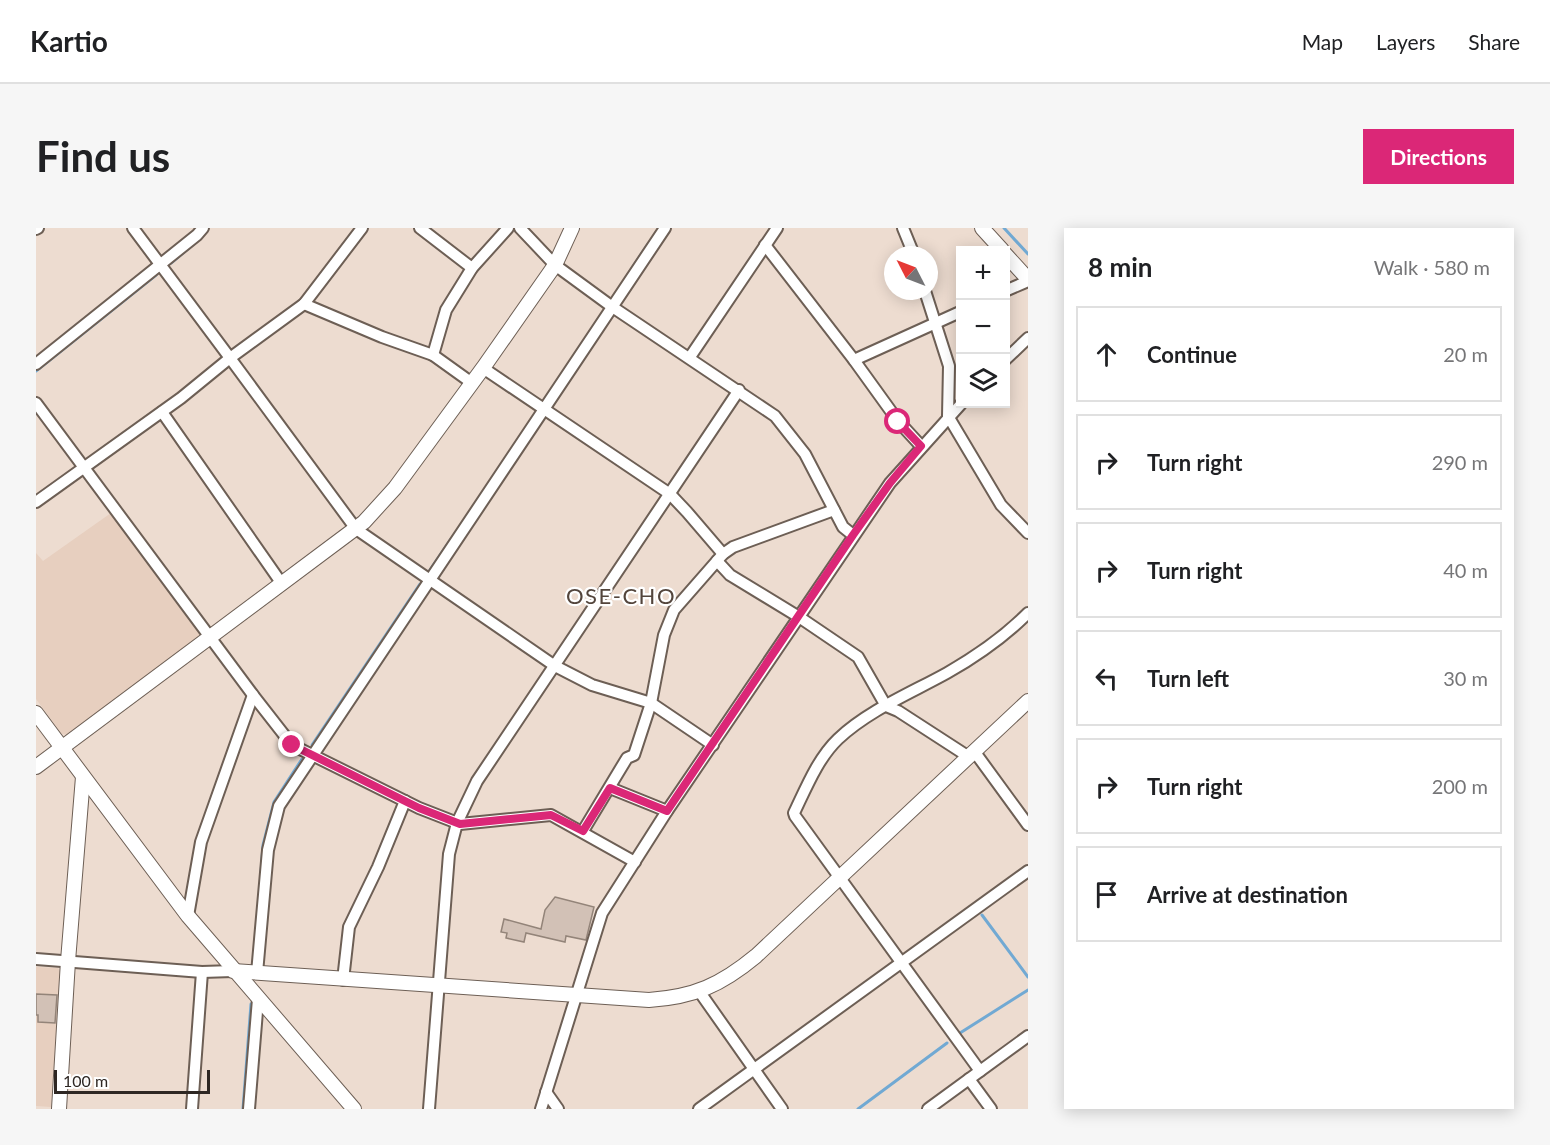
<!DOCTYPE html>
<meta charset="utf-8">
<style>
:root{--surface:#fff;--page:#f6f6f6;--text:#202124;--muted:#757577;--line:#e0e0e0;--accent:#db2777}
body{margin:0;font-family:Lato,sans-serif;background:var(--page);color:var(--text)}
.controls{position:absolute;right:18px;top:18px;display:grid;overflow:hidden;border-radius:0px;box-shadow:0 3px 15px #0003}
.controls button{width:54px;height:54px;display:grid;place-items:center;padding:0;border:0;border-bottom:2px solid var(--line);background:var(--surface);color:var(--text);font:30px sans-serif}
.compass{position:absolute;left:848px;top:18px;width:54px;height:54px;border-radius:50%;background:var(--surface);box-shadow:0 3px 15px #0003;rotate:312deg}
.scale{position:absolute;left:18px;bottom:15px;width:156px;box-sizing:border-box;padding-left:6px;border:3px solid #2e2723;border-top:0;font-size:16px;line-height:21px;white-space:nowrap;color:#2e2723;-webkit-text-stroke:4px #fff;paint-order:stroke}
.stop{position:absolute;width:18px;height:18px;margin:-14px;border:4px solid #db2777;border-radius:50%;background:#fff}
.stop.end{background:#db2777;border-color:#fff;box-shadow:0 2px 6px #0008}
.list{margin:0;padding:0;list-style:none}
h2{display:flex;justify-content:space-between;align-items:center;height:78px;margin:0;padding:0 24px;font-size:26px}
h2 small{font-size:20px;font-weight:400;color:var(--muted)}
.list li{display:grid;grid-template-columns:39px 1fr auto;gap:18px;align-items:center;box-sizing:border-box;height:96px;margin:0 12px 12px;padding:0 12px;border:2px solid var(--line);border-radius:0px}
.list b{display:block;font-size:22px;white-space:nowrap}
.list em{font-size:20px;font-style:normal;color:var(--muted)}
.icon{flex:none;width:33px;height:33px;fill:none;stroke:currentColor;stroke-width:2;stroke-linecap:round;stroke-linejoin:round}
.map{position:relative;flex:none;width:992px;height:881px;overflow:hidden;border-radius:0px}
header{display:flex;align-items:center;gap:36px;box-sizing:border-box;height:84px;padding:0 30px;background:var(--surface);border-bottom:2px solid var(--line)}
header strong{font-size:28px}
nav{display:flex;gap:33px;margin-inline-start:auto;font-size:21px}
.intro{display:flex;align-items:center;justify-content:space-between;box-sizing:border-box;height:144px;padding:0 36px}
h1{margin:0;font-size:42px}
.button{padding:15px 27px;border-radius:0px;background:var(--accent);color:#fff;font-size:21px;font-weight:700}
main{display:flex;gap:36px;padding:0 36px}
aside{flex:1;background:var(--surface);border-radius:0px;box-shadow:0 3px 15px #0003}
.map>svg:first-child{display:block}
</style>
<header>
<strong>Kartio</strong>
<nav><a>Map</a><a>Layers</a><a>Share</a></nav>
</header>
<div class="intro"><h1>Find us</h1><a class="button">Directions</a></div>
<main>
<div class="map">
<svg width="992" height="881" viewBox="0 0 992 881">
<rect width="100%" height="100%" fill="#eddcd0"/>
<g fill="#e7cfbf">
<polygon points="75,285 165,405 165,409 33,507 26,506 0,471 0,325 7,333"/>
<polygon points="0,739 22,740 24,743 15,879 0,878"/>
</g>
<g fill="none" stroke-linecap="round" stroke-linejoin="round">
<g stroke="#71a9d3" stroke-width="3">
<polyline points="968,0 992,26"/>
<polyline points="135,35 160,14"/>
<polyline points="589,51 612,16"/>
<polyline points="0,143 120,47"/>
<polyline points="394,342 415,311"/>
<polyline points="276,517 384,356"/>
<polyline points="225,645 227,617 238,574 266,531"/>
<polyline points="946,687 992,749"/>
<polyline points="924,805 992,762"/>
<polyline points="207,881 215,776"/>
<polyline points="822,881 911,815"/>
</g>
</g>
<g fill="#d2c1b6" stroke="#938479" stroke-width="1.5">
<polygon points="519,669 558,679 550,712 530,708 529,714 490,705 488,714 470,710 471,705 465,704 468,691 505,701 509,682"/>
<polygon points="0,766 21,767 19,795 2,794 2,787 0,787"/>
</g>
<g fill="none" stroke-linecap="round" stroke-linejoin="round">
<defs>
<g id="street">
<polyline points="97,0 194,130 268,76 326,0"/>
<polyline points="384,0 436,40"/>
<polyline points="484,0 519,37 575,78 739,188 769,226 807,299 817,307"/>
<polyline points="867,0 878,27"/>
<polyline points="0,1 2,0"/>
<polyline points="729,17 818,132 862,193 885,218"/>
<polyline points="889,63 913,138 912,188 965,277 992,305"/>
<polyline points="969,63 992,53"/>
<polyline points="268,76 346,109 397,127 436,155"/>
<polyline points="397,127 410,82 436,40 472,0"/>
<polyline points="654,129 741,0"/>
<polyline points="818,132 924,84"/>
<polyline points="969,132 992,110"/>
<polyline points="0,136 161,7 167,0"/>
<polyline points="447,140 634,266 651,284 687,326"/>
<polyline points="0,175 217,467 256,517 383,580 424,596 515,587 599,634"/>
<polyline points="126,184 246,356"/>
<polyline points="0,274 145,170 194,130 320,301 519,438 556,457 615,475 677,517"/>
<polyline points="681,333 694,347 763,389 822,429 850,478 862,483 933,529"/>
<polyline points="938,523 992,597"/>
<polyline points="574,560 631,583"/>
<polyline points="547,603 591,530 598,527 615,475 628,407 638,382 687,326 697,319 798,282"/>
<polyline points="152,688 165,614 217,467"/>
<polyline points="0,731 166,744 197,743"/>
<polyline points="221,745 232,622 243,578 629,0"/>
<polyline points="307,752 313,699 342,639 369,573"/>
<polyline points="663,763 746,881"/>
<path d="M944 843 759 588 758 585C770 560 782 530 802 511 833 482 875 465 911 445 939 429 969 408 992 385"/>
<polyline points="933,851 955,881"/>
<polyline points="510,864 522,881"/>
<polyline points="156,881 166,744"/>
<polyline points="213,881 222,771"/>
<polyline points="393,881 413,626 421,595 441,553 703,162"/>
<polyline points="505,881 566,685 631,583 854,255 925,176"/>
<polyline points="663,881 992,643"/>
<polyline points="892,881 992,808"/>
</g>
<g id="secondary">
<polyline points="946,0 966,22"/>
<polyline points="969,26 992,51"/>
<polyline points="0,485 152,688 318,881"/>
<polyline points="0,539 328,294 359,260 447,140 519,37 536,0"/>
<path d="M197 743 613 772C658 769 685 757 720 728L992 473"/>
<polyline points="23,881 32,733 47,549"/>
</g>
</defs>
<use href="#street" stroke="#6d5f55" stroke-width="14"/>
<use href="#secondary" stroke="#6d5f55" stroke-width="16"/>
<use href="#street" stroke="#fff" stroke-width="10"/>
<use href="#secondary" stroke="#fff" stroke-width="14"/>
</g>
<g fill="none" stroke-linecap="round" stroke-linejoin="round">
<polyline stroke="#db2777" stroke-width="8" points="256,517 383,580 424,596 515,587 547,603 574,560 631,583 817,307 854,255 885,218 862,194"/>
</g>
<g text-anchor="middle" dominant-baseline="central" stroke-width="4.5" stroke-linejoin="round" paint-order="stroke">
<g font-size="22" letter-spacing="1.5" fill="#53453c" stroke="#fff">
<text x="585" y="367">OSE-CHO</text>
</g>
</g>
</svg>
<div class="controls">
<button>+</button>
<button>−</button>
<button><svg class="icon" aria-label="layers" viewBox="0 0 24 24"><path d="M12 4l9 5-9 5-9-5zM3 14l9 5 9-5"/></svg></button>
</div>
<svg class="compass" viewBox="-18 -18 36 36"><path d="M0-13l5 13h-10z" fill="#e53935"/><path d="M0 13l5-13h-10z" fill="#757577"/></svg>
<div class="scale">100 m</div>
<div class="stop" style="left:862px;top:194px"></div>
<div class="stop end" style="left:256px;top:517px"></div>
</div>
<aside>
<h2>8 min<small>Walk · 580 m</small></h2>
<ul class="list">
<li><svg class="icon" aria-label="ahead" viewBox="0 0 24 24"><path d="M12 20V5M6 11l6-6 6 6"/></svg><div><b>Continue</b></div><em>20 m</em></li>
<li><svg class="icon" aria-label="right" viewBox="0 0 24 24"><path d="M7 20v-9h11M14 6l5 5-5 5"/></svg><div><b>Turn right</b></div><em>290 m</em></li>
<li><svg class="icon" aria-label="right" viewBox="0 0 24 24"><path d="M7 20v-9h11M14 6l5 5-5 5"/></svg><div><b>Turn right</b></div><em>40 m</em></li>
<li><svg class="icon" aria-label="left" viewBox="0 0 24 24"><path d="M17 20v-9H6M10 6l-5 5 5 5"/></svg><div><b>Turn left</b></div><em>30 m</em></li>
<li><svg class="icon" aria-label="right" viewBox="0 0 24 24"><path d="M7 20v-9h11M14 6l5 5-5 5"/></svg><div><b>Turn right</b></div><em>200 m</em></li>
<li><svg class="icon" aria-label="arrive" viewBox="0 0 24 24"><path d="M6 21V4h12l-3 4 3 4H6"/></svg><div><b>Arrive at destination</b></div></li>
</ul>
</aside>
</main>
